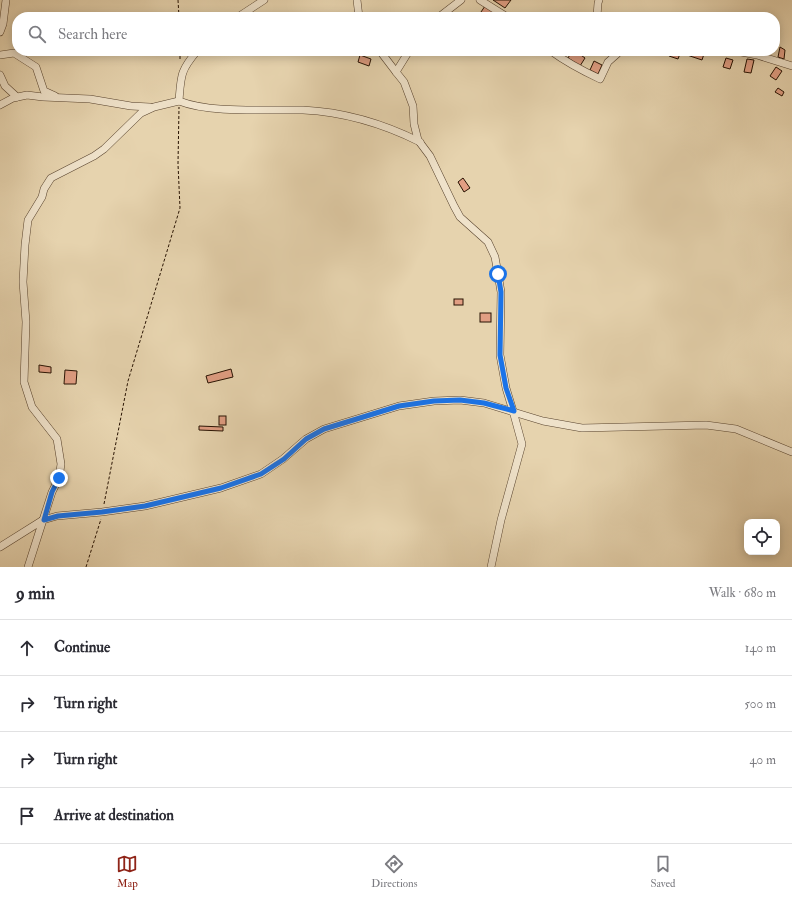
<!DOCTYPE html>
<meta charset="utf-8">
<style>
:root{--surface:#fff;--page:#f7f7f7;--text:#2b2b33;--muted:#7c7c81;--line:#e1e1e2;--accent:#8f2418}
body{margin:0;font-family:"IM FELL Double Pica",serif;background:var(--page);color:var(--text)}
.controls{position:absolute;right:12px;bottom:12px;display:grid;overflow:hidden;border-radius:8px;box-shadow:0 2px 10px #0003}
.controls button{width:36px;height:36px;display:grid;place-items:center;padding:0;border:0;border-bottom:1px solid var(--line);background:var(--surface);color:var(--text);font:20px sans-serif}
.stop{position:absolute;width:12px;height:12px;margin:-9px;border:3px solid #1a73e8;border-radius:50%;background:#fff}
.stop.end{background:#1a73e8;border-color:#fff;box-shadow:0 1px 4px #0008}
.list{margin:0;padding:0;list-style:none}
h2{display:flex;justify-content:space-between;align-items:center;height:52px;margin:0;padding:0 16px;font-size:17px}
h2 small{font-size:13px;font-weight:400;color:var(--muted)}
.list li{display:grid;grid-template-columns:26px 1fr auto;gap:12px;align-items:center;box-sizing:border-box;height:56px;padding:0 16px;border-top:1px solid var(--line)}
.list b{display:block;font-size:15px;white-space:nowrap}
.list em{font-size:13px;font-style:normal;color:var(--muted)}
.icon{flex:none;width:22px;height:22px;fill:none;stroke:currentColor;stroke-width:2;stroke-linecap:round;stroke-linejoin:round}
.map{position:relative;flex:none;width:792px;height:567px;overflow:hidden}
.search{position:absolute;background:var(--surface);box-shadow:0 2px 10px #0003;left:12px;right:12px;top:12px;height:44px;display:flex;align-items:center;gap:10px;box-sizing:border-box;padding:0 14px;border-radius:16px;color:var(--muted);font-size:15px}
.sheet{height:276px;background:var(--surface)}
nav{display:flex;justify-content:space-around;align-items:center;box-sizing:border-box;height:56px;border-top:1px solid var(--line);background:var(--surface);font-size:11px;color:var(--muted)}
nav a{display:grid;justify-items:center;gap:2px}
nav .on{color:var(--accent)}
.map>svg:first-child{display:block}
</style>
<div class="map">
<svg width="792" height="567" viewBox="0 0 792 567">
<rect width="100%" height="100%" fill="#e6d3ae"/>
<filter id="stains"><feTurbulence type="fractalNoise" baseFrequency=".005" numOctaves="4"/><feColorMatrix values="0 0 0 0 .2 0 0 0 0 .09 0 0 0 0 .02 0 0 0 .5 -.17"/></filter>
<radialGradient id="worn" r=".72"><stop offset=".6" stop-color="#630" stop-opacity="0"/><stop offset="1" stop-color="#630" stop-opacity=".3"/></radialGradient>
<g fill="#e19e83" stroke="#271202">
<polygon points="493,0 511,0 505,8"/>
<polygon points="485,6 499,14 497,17 483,17 479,15"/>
<polygon points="780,47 785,50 784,59 778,57"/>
<polygon points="572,51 575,51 585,58 580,66 568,58"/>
<polygon points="671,51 681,51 678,59 669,56"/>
<polygon points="688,51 705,51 702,60 687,55"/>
<polygon points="360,55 371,59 369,66 358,62"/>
<polygon points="726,58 733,60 730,69 723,67"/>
<polygon points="747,59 754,60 751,73 744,72"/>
<polygon points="594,61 602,65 598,74 590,70"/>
<polygon points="776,67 782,71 776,80 770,76"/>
<polygon points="778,88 784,92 782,96 775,92"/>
<polygon points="463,178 470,188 464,192 458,182"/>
<rect x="454" y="299" width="9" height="6"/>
<rect x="480" y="313" width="11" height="9"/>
<polygon points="39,365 51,367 51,373 39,372"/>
<polygon points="231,369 233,377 208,383 206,376"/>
<polygon points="65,370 77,371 76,384 64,384"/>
<rect x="219" y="416" width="7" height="9"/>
<polygon points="199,426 223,427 223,431 199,430"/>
</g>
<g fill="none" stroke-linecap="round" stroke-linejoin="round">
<defs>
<g id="street">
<polyline points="357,0 359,17"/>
<polyline points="480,0 507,17"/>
<polyline points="599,0 598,3 597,16 599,17"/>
<polyline points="238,17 264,0"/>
<polyline points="439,17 461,0"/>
<polyline points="0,32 3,24 6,0"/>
<path d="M197 51C180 71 181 76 179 101 212 114 267 109 303 110 344 112 384 124 420 142"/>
<polyline points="380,51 396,72"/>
<polyline points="409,51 396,72 404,82 413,106 414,124 418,140 430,156 454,206 460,217 488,242 495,257 498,274 501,292 500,355 506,388 513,411 522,444 501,520 491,567"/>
<path d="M551 51C566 62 583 71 600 79L608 62 617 54 619 51"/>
<polyline points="736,51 757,55 792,66"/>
<polyline points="0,55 14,53 36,67 44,91 55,96"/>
<polyline points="0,75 5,86 17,97"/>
<polyline points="179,101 154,107 141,113 104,149 94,156 51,178 44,189 42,197 28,220 25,245 23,282 26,322 24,382 32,407 57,439 61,464 59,478 52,492 43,520 57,516 102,512 145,506 221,488 261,474 283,459 306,439 324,429 399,406 434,401 460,400 484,403 543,421 582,428 706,425 736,429 792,452"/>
<polyline points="0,105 13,98 27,95 43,97 90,99 131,106 150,107"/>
<polyline points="0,547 43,520"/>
<polyline points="28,567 43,520"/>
</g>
</defs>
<use href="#street" stroke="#57422d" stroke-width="8"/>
<g stroke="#271202" stroke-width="1" stroke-dasharray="3 2" stroke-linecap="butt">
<polyline points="178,0 179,17"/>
<polyline points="180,51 180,60"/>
<polyline points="104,504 128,381 180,208 178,164 179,107"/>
<polyline points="86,567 101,519"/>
</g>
<use href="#street" stroke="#efe2ca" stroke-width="7"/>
</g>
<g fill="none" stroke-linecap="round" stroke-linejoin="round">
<polyline stroke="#1a73e8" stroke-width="5" points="59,478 52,492 44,520 58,516 102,512 145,506 221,488 261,474 284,459 306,439 324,429 399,406 434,401 460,400 484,403 514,411 506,388 500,355 501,292 498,274"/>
</g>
<rect width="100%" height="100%" filter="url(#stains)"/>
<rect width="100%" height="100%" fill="url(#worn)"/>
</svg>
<div class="controls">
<button><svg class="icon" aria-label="locate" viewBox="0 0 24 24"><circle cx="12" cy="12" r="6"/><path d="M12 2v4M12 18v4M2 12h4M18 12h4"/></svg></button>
</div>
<div class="stop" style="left:498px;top:274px"></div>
<div class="stop end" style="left:59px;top:478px"></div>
<div class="search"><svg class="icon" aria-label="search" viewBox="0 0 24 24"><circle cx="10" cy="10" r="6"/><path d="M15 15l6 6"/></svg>Search here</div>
</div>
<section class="sheet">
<h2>9 min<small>Walk · 680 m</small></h2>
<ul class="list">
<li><svg class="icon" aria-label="ahead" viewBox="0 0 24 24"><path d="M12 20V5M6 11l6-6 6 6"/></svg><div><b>Continue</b></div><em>140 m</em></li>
<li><svg class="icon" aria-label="right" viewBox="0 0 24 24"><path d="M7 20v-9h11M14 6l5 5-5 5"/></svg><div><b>Turn right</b></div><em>500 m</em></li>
<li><svg class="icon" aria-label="right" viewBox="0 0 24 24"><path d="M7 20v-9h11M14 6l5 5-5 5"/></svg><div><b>Turn right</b></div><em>40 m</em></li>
<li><svg class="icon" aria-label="arrive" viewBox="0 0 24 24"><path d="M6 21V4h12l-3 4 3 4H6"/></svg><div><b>Arrive at destination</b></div></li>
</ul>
</section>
<nav>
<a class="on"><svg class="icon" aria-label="map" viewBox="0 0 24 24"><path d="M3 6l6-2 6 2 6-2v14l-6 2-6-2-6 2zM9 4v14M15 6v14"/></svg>Map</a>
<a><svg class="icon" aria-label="directions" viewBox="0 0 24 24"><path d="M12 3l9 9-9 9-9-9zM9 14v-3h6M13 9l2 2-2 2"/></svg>Directions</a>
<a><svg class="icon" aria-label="saved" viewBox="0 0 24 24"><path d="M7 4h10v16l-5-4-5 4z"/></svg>Saved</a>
</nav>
